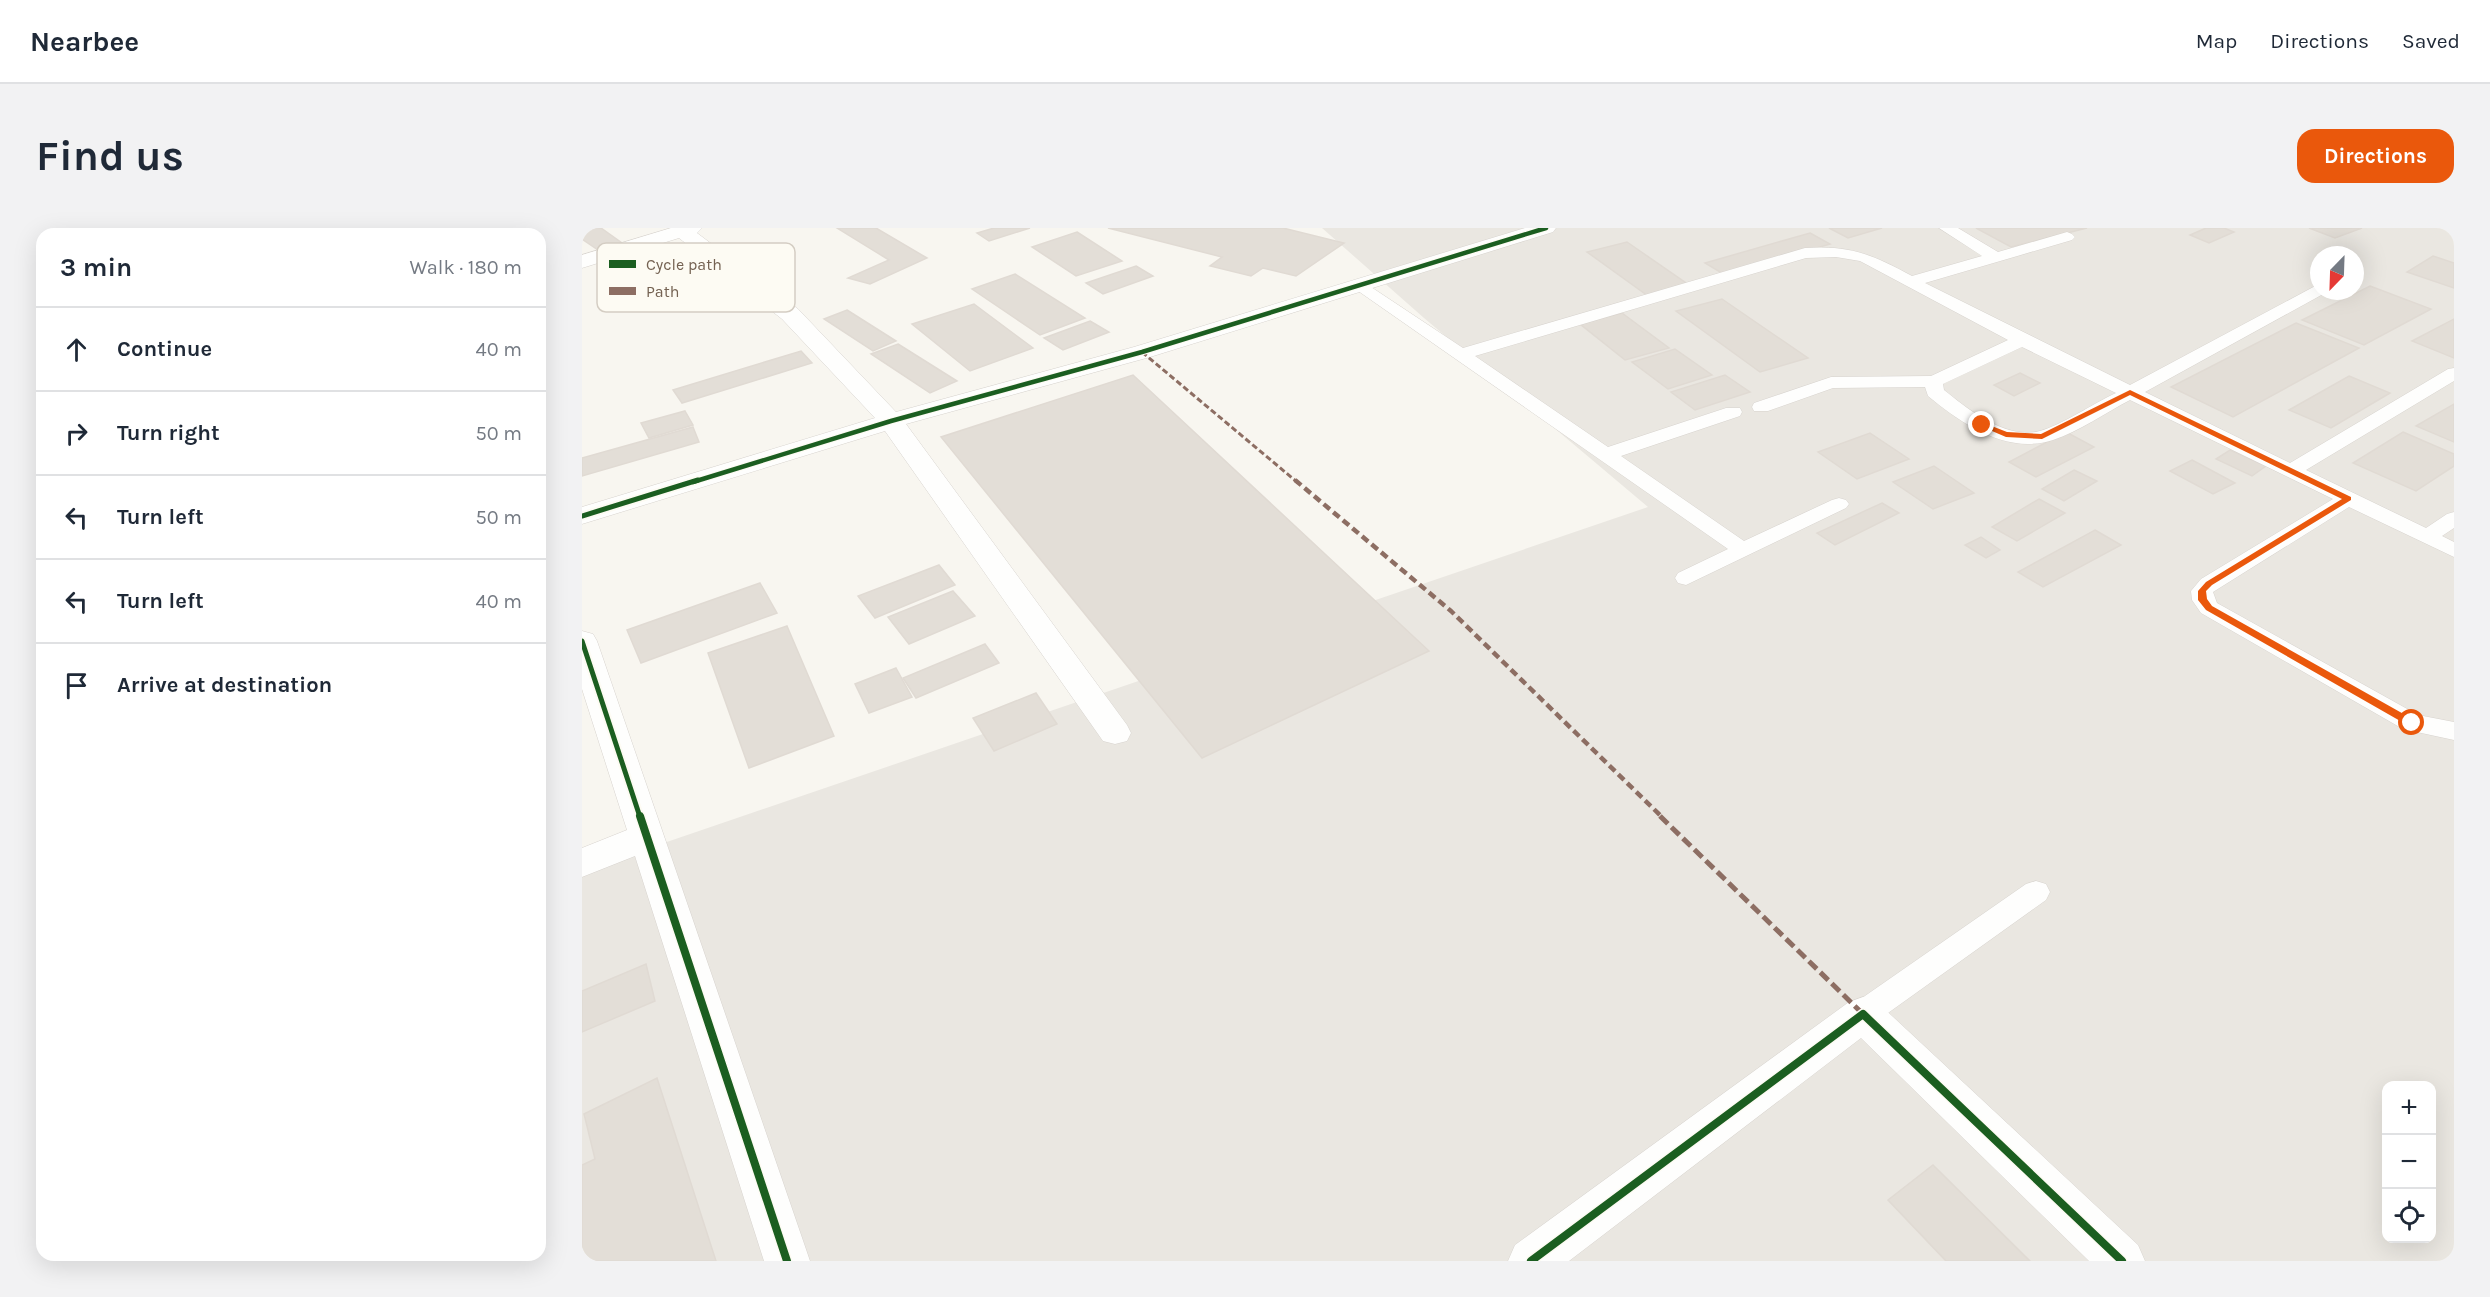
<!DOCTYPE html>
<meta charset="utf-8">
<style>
:root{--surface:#fff;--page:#f2f2f3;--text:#1f2937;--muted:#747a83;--line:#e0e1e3;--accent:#ea580c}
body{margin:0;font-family:Karla,sans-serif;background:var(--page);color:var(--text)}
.controls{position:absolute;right:18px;bottom:18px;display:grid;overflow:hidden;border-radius:12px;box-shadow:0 6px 24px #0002}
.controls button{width:54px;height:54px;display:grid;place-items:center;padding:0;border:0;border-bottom:2px solid var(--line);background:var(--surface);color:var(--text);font:30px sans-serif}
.compass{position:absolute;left:1728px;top:18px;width:54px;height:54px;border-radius:50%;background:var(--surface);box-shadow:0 6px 24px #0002;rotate:203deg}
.stop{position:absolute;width:18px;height:18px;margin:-14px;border:4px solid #ea580c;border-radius:50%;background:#fff}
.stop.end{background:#ea580c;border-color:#fff;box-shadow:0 2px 6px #0008}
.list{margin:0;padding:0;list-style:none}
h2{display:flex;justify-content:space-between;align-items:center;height:78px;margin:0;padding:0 24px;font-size:26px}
h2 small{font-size:20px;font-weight:400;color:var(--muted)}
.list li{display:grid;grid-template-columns:39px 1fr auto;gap:18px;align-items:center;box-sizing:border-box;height:84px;padding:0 24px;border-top:2px solid var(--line)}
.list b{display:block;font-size:22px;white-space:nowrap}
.list em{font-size:20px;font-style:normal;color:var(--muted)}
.icon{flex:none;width:33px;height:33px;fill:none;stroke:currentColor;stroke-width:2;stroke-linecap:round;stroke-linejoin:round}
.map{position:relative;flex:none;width:1872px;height:1033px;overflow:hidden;border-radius:18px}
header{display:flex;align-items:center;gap:36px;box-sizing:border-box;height:84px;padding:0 30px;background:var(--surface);border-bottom:2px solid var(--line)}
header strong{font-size:28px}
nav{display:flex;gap:33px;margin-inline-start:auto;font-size:21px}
.intro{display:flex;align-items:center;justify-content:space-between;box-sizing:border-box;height:144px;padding:0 36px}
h1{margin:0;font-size:42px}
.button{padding:15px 27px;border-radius:18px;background:var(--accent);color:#fff;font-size:21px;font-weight:700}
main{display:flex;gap:36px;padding:0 36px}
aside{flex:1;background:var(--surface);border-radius:18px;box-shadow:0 6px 24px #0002}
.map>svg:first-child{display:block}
</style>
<header>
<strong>Nearbee</strong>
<nav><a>Map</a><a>Directions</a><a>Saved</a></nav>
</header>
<div class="intro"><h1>Find us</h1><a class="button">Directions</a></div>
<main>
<aside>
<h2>3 min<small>Walk · 180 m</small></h2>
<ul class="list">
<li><svg class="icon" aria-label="ahead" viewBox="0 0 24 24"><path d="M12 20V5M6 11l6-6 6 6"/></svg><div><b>Continue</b></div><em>40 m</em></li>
<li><svg class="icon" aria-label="right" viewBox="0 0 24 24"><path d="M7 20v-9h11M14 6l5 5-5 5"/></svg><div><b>Turn right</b></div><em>50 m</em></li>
<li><svg class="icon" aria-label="left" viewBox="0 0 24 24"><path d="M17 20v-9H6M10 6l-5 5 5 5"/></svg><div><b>Turn left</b></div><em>50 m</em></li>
<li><svg class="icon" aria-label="left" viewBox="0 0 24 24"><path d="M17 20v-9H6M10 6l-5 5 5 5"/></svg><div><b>Turn left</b></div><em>40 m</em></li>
<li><svg class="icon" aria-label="arrive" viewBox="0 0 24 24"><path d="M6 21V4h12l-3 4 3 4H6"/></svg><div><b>Arrive at destination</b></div></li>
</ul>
</aside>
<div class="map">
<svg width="1872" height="1033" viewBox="0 0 1872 1033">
<rect width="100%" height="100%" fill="#f8f6f0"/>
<path fill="#eae7e1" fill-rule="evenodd" d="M740 0H1872V1033H0V643L1066 279 842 90ZM1737 27H1773V63H1737ZM1804 858H1850V1010H1804Z"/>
<g fill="#e3ded7" stroke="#e0dad3" stroke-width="1.5">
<polygon points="13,0 19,0 40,15 16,22 0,11 0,4"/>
<polygon points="255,0 294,0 345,30 288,56 266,50 307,32"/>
<polygon points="412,0 448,0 407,13 395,5"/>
<polygon points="526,0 701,0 762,15 714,48 681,40 669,48 628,38 640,29"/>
<polygon points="1247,0 1300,0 1266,10"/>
<polygon points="1394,0 1505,0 1429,19"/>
<polygon points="1624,0 1642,0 1652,4 1627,15 1608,7"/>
<polygon points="1727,0 1780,0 1753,10"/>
<polygon points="495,4 540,33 494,48 450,19"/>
<polygon points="1228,5 1248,16 1143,47 1123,35"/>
<polygon points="1045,14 1107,57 1066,68 1005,24"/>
<polygon points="1851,28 1872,35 1872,60 1825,44"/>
<polygon points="554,38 571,48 521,66 504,55"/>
<polygon points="433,46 503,90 458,107 390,61"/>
<polygon points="1788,58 1849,81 1782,117 1720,92"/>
<polygon points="1140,71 1226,130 1178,144 1094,83"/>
<polygon points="392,76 451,120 388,143 330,96"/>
<polygon points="265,82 314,113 291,123 242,91"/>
<polygon points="1040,85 1087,120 1043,132 998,96"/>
<polygon points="1872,91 1872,130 1830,113"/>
<polygon points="508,93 527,104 481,122 462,110"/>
<polygon points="1714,95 1777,120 1651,189 1589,159"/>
<polygon points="316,116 375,153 348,165 289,126"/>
<polygon points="1093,121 1130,147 1086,161 1050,134"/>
<polygon points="219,123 230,135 100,175 91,162"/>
<polygon points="1438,145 1458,155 1432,168 1412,157"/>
<polygon points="551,147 847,423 620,530 359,209"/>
<polygon points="1143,147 1168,164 1113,182 1089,164"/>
<polygon points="1767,148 1808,165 1749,200 1707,182"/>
<polygon points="1872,176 1872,214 1834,198"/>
<polygon points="103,183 111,197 67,210 59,195"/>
<polygon points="111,199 117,214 0,248 0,230"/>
<polygon points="1484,204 1512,219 1454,249 1427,234"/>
<polygon points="1821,204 1872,226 1872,238 1834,263 1771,235"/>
<polygon points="1288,205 1327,231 1275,251 1236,224"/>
<polygon points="1648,222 1684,238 1670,248 1634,231"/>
<polygon points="1610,232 1653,255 1631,266 1588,243"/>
<polygon points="1352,238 1392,265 1351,281 1311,254"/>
<polygon points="1492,242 1515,253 1482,273 1460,261"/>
<polygon points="1457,271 1483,285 1435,313 1410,299"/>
<polygon points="1300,275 1317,285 1253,317 1235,305"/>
<polygon points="1513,302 1539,317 1461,359 1436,344"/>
<polygon points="1399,309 1418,322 1404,330 1383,317"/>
<polygon points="357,337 373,357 293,390 276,368"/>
<polygon points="178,355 195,385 59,435 45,402"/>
<polygon points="371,363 393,388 327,416 306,389"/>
<polygon points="205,398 252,508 167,540 126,425"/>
<polygon points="403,416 417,435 334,470 321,450"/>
<polygon points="314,440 330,469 287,485 273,456"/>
<polygon points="454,465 475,496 412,523 391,490"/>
<polygon points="64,736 73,773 0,804 0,763"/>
<polygon points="75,850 134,1033 0,1033 0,937 13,931 2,886"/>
<polygon points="1351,937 1448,1033 1364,1033 1306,972"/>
</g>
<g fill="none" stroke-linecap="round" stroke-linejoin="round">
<defs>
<g id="service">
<path d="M1357 0H1376L1416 24 1485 4 1490 6 1493 9 1490 12 1343 55 1548 157 1737 56V63H1744L1743 65 1563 164 1708 235 1866 141 1872 140V153L1724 242 1844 300 1865 286 1872 284V300L1860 308 1872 314V329L1767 279 1631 364 1635 375 1836 487 1872 494V512L1821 501 1619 385 1610 372 1609 363 1619 351 1751 271 1548 172C1523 185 1498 203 1471 212 1425 227 1380 196 1346 168L1343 159 1251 160 1186 183H1172L1170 179 1172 175 1249 149 1349 148 1426 112 1278 33 1254 29 1224 30 893 128 1026 219 1144 180H1158L1160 184 1158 188 1039 228 1162 313 1250 272 1257 270 1264 272 1267 276 1264 280 1104 357 1096 355 1093 350 1096 345 1146 321 769 58 771 55H783L881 120 1223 20C1269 17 1291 27 1330 48L1400 28ZM1440 119 1534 165C1512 175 1480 197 1458 203 1424 212 1387 182 1362 162L1361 156Z"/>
<polygon points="1454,653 1464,656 1468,664 1464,672 1292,795 1281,799 1270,795 1266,786 1270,777 1444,656"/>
</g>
<g id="minor">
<polygon points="89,0 120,0 115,5 216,81 314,184 552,119 943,0 974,0 971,4 568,129 324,196 545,497 549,505 545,513 533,516 521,513 303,203 0,296 0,279 293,190 200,91 97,10 0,40 0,27"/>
<polygon points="0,403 11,406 15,413 228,1033 182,1033 53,628 0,649 0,620 45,602 0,461"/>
<polygon points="1281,769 1295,774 1556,1017 1563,1033 1507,1033 1279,810 987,1033 926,1033 933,1017 1267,774"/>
</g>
</defs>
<use href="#service" stroke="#d7d3ce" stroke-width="1"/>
<use href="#minor" stroke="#d7d3ce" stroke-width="1"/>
<use href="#service" fill="#fefefd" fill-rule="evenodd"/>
<use href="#minor" fill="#fefefd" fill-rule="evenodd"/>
<polyline stroke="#8d6e63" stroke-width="3" stroke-dasharray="6 3" stroke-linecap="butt" points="560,124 715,254"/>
<polyline stroke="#8d6e63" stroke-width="4.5" stroke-dasharray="8 4.5" stroke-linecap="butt" points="713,252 869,383 1080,589"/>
<polyline stroke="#8d6e63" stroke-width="5" stroke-dasharray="11 5" stroke-linecap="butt" points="1078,588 1281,786"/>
<defs>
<polyline id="cycleway-far2" points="111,254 309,193 560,124 964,0"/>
<g id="cycleway-far1">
<polyline points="0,288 116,252"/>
<polyline points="0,413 58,589"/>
</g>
<g id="cycleway">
<polyline points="58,588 205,1033"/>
<polyline points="949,1033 1281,786 1540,1033"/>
</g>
</defs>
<use href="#cycleway-far2" stroke="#fdfbf3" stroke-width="7"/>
<use href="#cycleway-far1" stroke="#fdfbf3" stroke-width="9"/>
<use href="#cycleway" stroke="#fdfbf3" stroke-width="11"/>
<use href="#cycleway-far2" stroke="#1b5e20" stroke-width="4.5"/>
<use href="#cycleway-far1" stroke="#1b5e20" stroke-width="5"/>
<use href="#cycleway" stroke="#1b5e20" stroke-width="8"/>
</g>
<polygon fill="#ea580c" points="1548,162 1769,269 1769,272 1630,357 1624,363 1625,371 1630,378 1834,493 1834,498 1827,498 1624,382 1616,372 1616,363 1624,354 1760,271 1548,167 1460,211 1424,209 1396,197 1402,195 1425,204 1459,206"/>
<rect x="15" y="15" width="198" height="69" rx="9" fill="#fdfbf3" stroke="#d4cdc3" stroke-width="1.5"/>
<rect x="27" y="32" width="27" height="8" fill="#1b5e20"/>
<rect x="27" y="59" width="27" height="8" fill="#8d6e63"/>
<g font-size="16" fill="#746252">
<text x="64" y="42">Cycle path</text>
<text x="64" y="69">Path</text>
</g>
</svg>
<div class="controls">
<button>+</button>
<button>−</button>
<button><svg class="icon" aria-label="locate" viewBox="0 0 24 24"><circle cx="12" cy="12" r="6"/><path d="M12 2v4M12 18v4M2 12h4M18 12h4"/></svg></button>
</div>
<svg class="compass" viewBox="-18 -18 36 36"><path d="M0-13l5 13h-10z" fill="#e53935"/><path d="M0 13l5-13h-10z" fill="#747a83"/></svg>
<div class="stop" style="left:1830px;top:495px"></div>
<div class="stop end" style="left:1400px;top:197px"></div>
</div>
</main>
